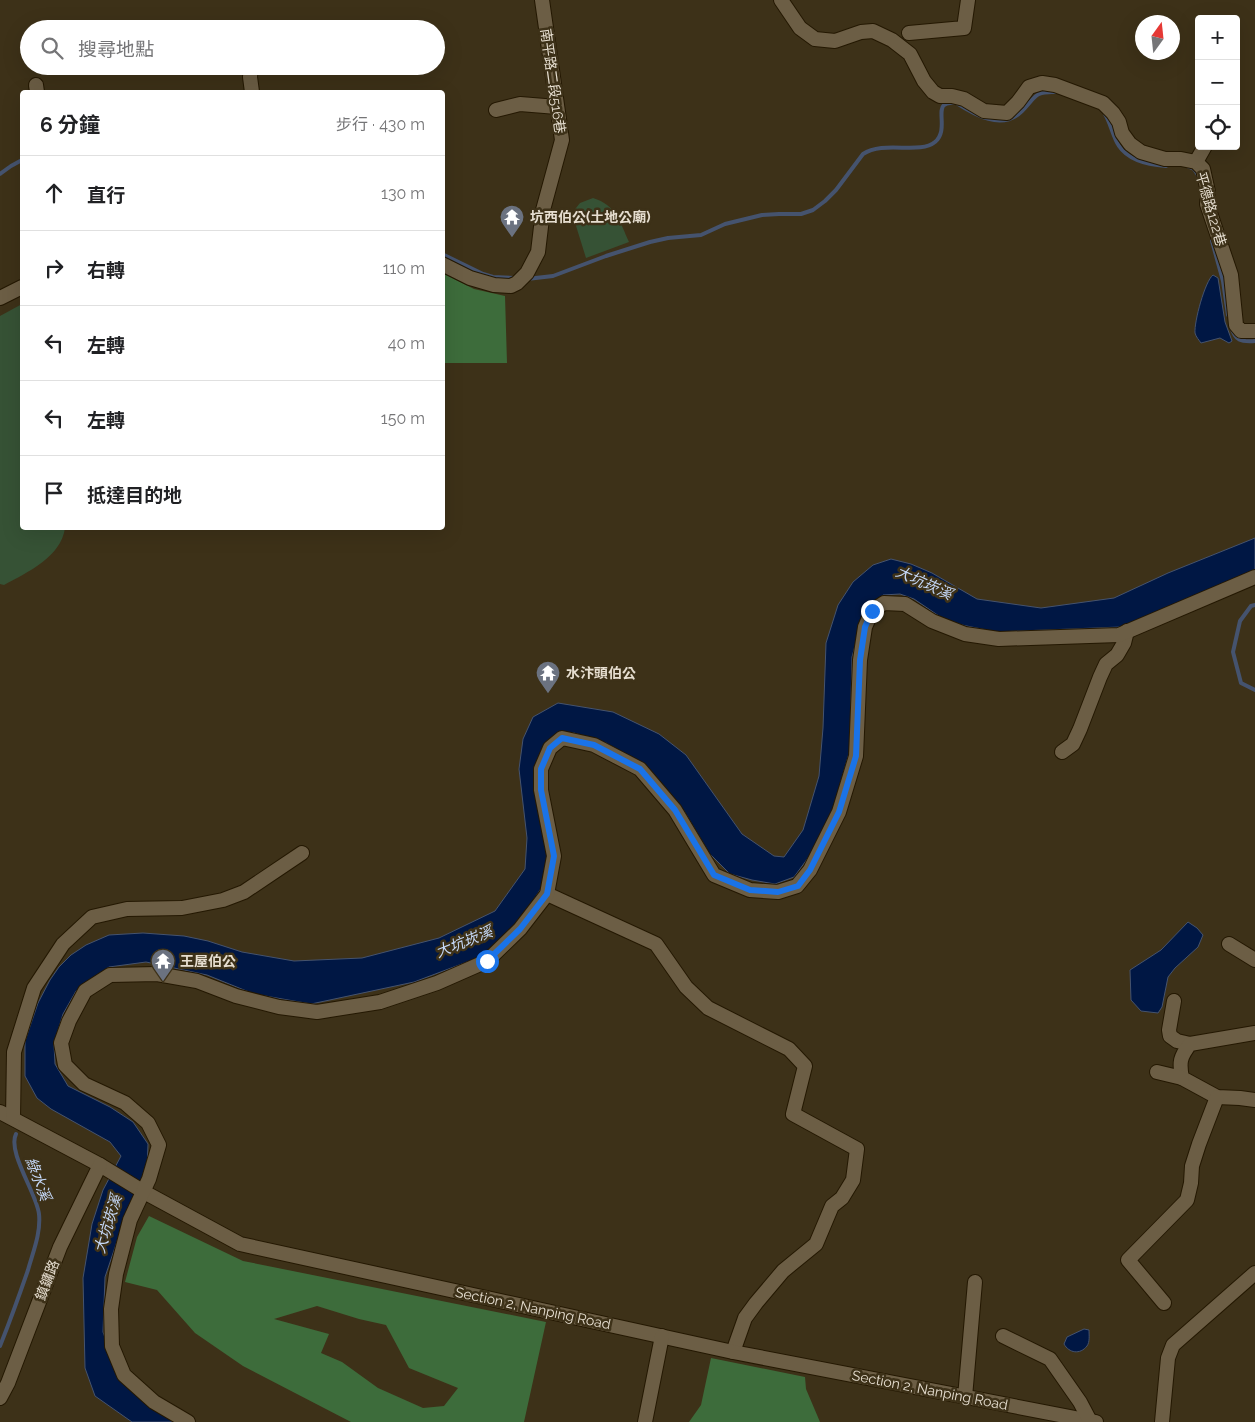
<!DOCTYPE html>
<html lang="zh-TW">
<meta charset="utf-8">
<style>
:root{--surface:#fff;--page:#f2f2f2;--text:#202124;--muted:#757577;--line:#e0e0e0}
body{margin:0;font-family:Raleway,"Noto Sans TC",sans-serif;background:var(--page);color:var(--text)}
.controls{position:absolute;right:15px;top:15px;display:grid;overflow:hidden;border-radius:5px;box-shadow:0 5px 20px #0002}
.controls button{width:45px;height:45px;display:grid;place-items:center;padding:0;border:0;border-bottom:1px solid var(--line);background:var(--surface);color:var(--text);font:25px sans-serif}
.compass{position:absolute;left:1135px;top:15px;width:45px;height:45px;border-radius:50%;background:var(--surface);box-shadow:0 5px 20px #0002;rotate:15deg}
.stop{position:absolute;width:15px;height:15px;margin:-11px;border:4px solid #1a73e8;border-radius:50%;background:#fff}
.stop.end{background:#1a73e8;border-color:#fff;box-shadow:0 1px 5px #0008}
.list{margin:0;padding:0;list-style:none}
h2{display:flex;justify-content:space-between;align-items:center;height:65px;margin:0;padding:0 20px;font-size:21px}
h2 small{font-size:16px;font-weight:400;color:var(--muted)}
.list li{display:grid;grid-template-columns:32px 1fr auto;gap:15px;align-items:center;box-sizing:border-box;height:75px;padding:0 20px;border-top:1px solid var(--line)}
.list b{display:block;font-size:19px;white-space:nowrap}
.list em{font-size:16px;font-style:normal;color:var(--muted)}
.icon{flex:none;width:28px;height:28px;fill:none;stroke:currentColor;stroke-width:2;stroke-linecap:round;stroke-linejoin:round}
.map{position:relative;flex:none;width:1255px;height:1422px;overflow:hidden}
.search{position:absolute;background:var(--surface);box-shadow:0 5px 20px #0002;left:20px;top:20px;width:425px;height:55px;display:flex;align-items:center;gap:12px;box-sizing:border-box;padding:0 18px;border-radius:28px;color:var(--muted);font-size:19px}
.panel{position:absolute;background:var(--surface);box-shadow:0 5px 20px #0002;left:20px;top:90px;width:425px;height:440px;border-radius:5px}
.map>svg:first-child{display:block}
</style>
<div class="map">
<svg width="1255" height="1422" viewBox="0 0 1255 1422">
<rect width="100%" height="100%" fill="#3d3118"/>
<g fill="#365235">
<path d="M593 198C616 205 620 222 629 242L586 258 572 213 580 203Z"/>
<path d="M22 304V528H65C61 557 28 572 4 585L0 584V316Z"/>
</g>
<g fill="#3d6c3b" fill-rule="evenodd">
<polygon points="442,273 474,289 505,296 507,363 443,363"/>
<path d="M149 1216 243 1261 546 1322 524 1422H351L243 1366 195 1333 157 1290 125 1282 137 1237ZM317 1306 359 1319 386 1325 409 1368 458 1388 444 1406 423 1408 378 1388 342 1362 321 1353 329 1334 274 1319Z"/>
<polygon points="711,1358 805,1377 806,1389 820,1422 689,1422 701,1405"/>
</g>
<g fill="#001744" stroke="#45536e">
<path d="M1213 275 1218 278 1225 322 1232 341 1229 343 1220 338 1201 343C1199 340 1196 337 1195 333 1194 322 1205 281 1213 275Z"/>
<polygon points="1255,538 1255,571 1120,627 996,632 962,625 942,618 914,599 900,594 883,595 864,613 852,657 850,750 834,806 819,843 794,877 775,884 752,880 730,874 709,853 684,811 645,765 606,743 574,733 554,736 542,751 548,856 544,884 517,925 483,956 414,982 311,1004 254,994 207,975 146,962 109,967 76,991 63,1014 54,1044 55,1064 68,1086 110,1107 133,1122 148,1144 147,1171 127,1212 105,1277 103,1332 120,1380 173,1422 132,1422 95,1396 85,1368 83,1278 92,1224 103,1190 121,1156 110,1142 51,1109 37,1098 25,1076 25,1041 38,1003 50,980 59,967 71,955 86,945 109,935 143,933 184,936 208,941 242,952 294,961 362,958 439,938 495,911 525,869 527,838 519,769 523,739 533,717 558,703 613,712 659,734 686,755 742,834 774,856 784,857 803,830 819,776 823,728 826,643 838,605 853,582 873,565 891,559 911,564 932,573 977,599 1041,608 1114,598 1168,573"/>
<polygon points="1188,922 1197,928 1203,935 1198,947 1175,968 1168,977 1162,1007 1158,1013 1141,1011 1131,1000 1130,970 1161,950"/>
<path d="M1084 1329 1089 1330C1089 1335 1090 1342 1087 1346 1080 1355 1069 1353 1064 1344L1067 1337Z"/>
</g>
<g fill="none" stroke-linecap="round" stroke-linejoin="round">
<g stroke="#45536e" stroke-width="4">
<path d="M1105 114C1111 124 1113 137 1119 146 1129 161 1150 165 1166 166"/>
<polyline points="1187,166 1194,169 1200,178"/>
<polyline points="0,174 11,166 22,160"/>
<polyline points="1212,241 1223,281 1228,315"/>
<polyline points="442,254 483,274 493,277 515,278"/>
<path d="M527 279 553 276 606 256 650 242 668 238 701 235 725 224 762 215 779 214H801L813 210 825 201 836 190 863 154C884 140 919 155 935 142 948 131 937 111 944 105 947 103 952 103 955 102 975 115 1002 131 1022 111 1036 97 1034 91 1056 92"/>
<path d="M1231 326C1235 341 1241 342 1255 341"/>
<polyline points="1255,605 1251,606 1240,621 1233,652 1241,683 1255,690"/>
<path d="M0 1346C10 1321 19 1296 28 1270 33 1252 41 1233 39 1214 37 1194 7 1152 16 1134"/>
</g>
<defs>
<g id="minor">
<polyline points="781,0 800,28 815,39 835,41 861,32 873,31 892,40 910,54 924,81 933,92 940,96 952,96 964,99 984,111 1007,113 1018,102 1029,87 1042,83 1055,85 1103,103 1113,113 1119,122 1122,133 1130,144 1141,152 1165,159 1181,159 1196,162 1203,169 1208,192 1207,204 1231,275 1236,325 1241,331 1255,331"/>
<polyline points="909,33 964,28 968,0"/>
<polyline points="251,66 250,77 252,92"/>
<polyline points="36,85 37,92"/>
<polyline points="496,110 520,104 557,107"/>
<polyline points="1196,162 1205,146"/>
<polyline points="442,264 470,278 494,285 511,286 517,283 527,273 538,252 543,210 562,140 542,0"/>
<polyline points="0,298 22,287"/>
<polyline points="1062,752 1073,744 1080,729 1100,677 1106,664 1117,655 1124,643 1127,631"/>
<polyline points="547,894 656,944 686,987 708,1008 789,1049 805,1066 793,1114 857,1149 853,1180 842,1198 832,1206 816,1244 783,1271 756,1303 745,1318 733,1352"/>
<polyline points="1229,944 1255,960"/>
<polyline points="1174,1001 1169,1030 1170,1036 1177,1041 1190,1044"/>
<path d="M1255 1033 1190 1044C1180 1057 1179 1062 1182 1078L1217 1097 1240 1098 1255 1100"/>
<polyline points="1157,1072 1182,1078"/>
<polyline points="0,1112 100,1165 144,1192 240,1244 733,1352 1096,1422"/>
<polyline points="13,1118 14,1052 34,988 63,944 92,917 127,909 182,908 223,900 244,892 302,853"/>
<polyline points="1164,1303 1128,1260 1187,1200 1191,1183 1192,1166 1199,1144 1217,1097"/>
<polyline points="1003,1336 1050,1359 1080,1402 1090,1421"/>
<polyline points="965,1397 975,1282"/>
<polyline points="0,1398 8,1383 60,1247 100,1165"/>
<polyline points="188,1422 154,1402 124,1375 112,1346 111,1309 116,1274 130,1220 149,1179 159,1145 148,1123 125,1103 84,1084 65,1065 61,1043 69,1021 85,991 110,975 157,974 197,981 236,996 279,1007 317,1012 380,1002 437,983 487,961 520,929 547,894 554,856 541,790 541,769 550,748 562,738 594,745 640,769 675,810 714,875 750,890 778,892 797,886 810,870 839,812 856,756 860,660 865,627 872,611 884,603 905,604 932,621 965,634 999,639 1119,635 1255,577"/>
<polyline points="645,1422 662,1336"/>
<polyline points="1162,1422 1168,1358 1173,1345 1255,1273"/>
</g>
</defs>
<use href="#minor" stroke="#241802" stroke-width="16"/>
<use href="#minor" stroke="#6c5e45" stroke-width="14"/>
</g>
<g fill="none" stroke-linecap="round" stroke-linejoin="round">
<polyline stroke="#1a73e8" stroke-width="6" points="487,961 520,929 547,894 554,856 541,790 541,769 550,748 562,738 594,745 640,769 675,810 714,875 750,890 778,892 798,886 810,870 839,812 856,756 860,660 865,627 872,611"/>
</g>
<defs>
<symbol id="temple-pin" viewBox="-11 -11 22 30"><path d="M0 17L-7.5 6A9.5 9.5 0 1 1 7.5 6Z" fill="#6b7280" stroke="#3d3118"/><path d="M0-6L5-2H3V0L6.5 2.5H4V6H1.5V3h-3V6H-4V2.5H-6.5L-3 0V-2H-5Z" fill="#fff"/></symbol>
</defs>
<g fill-rule="evenodd">
<use href="#temple-pin" x="498" y="203" width="28" height="38"/>
<use href="#temple-pin" x="534" y="659" width="28" height="38"/>
<use href="#temple-pin" x="149" y="947" width="28" height="38"/>
</g>
<g text-anchor="middle" dominant-baseline="central" stroke-width="5" stroke-linejoin="round" paint-order="stroke">
<g font-size="14" fill="#e6ded0" stroke="#3d3118">
<text transform="translate(553 81) rotate(82)">南平路二段516巷</text>
<text transform="translate(1211 209) rotate(74)">平德路122巷</text>
<text transform="translate(47 1280) rotate(-69)">鎮鏞路</text>
<text transform="translate(533 1308) rotate(12)">Section 2, Nanping Road</text>
<text transform="translate(930 1390) rotate(11)">Section 2, Nanping Road</text>
</g>
<g font-size="14" font-weight="bold" fill="#e6ded0" stroke="#3d3118" text-anchor="start">
<text x="530" y="217">坑西伯公(土地公廟)</text>
<text x="566" y="673">水汴頭伯公</text>
<text x="180" y="961">王屋伯公</text>
</g>
<g font-size="15" font-style="italic" fill="#c5d8f8" stroke="#3d3118">
<text transform="translate(924 583) rotate(24)">大坑崁溪</text>
<text transform="translate(464 942) rotate(-22)">大坑崁溪</text>
<text transform="translate(38 1179) rotate(69)">綠水溪</text>
<text transform="translate(108 1224) rotate(-73)">大坑崁溪</text>
</g>
</g>
</svg>
<div class="controls">
<button>+</button>
<button>−</button>
<button><svg class="icon" aria-label="locate" viewBox="0 0 24 24"><circle cx="12" cy="12" r="6"/><path d="M12 2v4M12 18v4M2 12h4M18 12h4"/></svg></button>
</div>
<svg class="compass" viewBox="-18 -18 36 36"><path d="M0-13l5 13h-10z" fill="#e53935"/><path d="M0 13l5-13h-10z" fill="#757577"/></svg>
<div class="stop" style="left:487px;top:961px"></div>
<div class="stop end" style="left:872px;top:611px"></div>
<div class="search"><svg class="icon" aria-label="search" viewBox="0 0 24 24"><circle cx="10" cy="10" r="6"/><path d="M15 15l6 6"/></svg>搜尋地點</div>
<section class="panel">
<h2>6 分鐘<small>步行 · 430 m</small></h2>
<ul class="list">
<li><svg class="icon" aria-label="ahead" viewBox="0 0 24 24"><path d="M12 20V5M6 11l6-6 6 6"/></svg><div><b>直行</b></div><em>130 m</em></li>
<li><svg class="icon" aria-label="right" viewBox="0 0 24 24"><path d="M7 20v-9h11M14 6l5 5-5 5"/></svg><div><b>右轉</b></div><em>110 m</em></li>
<li><svg class="icon" aria-label="left" viewBox="0 0 24 24"><path d="M17 20v-9H6M10 6l-5 5 5 5"/></svg><div><b>左轉</b></div><em>40 m</em></li>
<li><svg class="icon" aria-label="left" viewBox="0 0 24 24"><path d="M17 20v-9H6M10 6l-5 5 5 5"/></svg><div><b>左轉</b></div><em>150 m</em></li>
<li><svg class="icon" aria-label="arrive" viewBox="0 0 24 24"><path d="M6 21V4h12l-3 4 3 4H6"/></svg><div><b>抵達目的地</b></div></li>
</ul>
</section>
</div>
